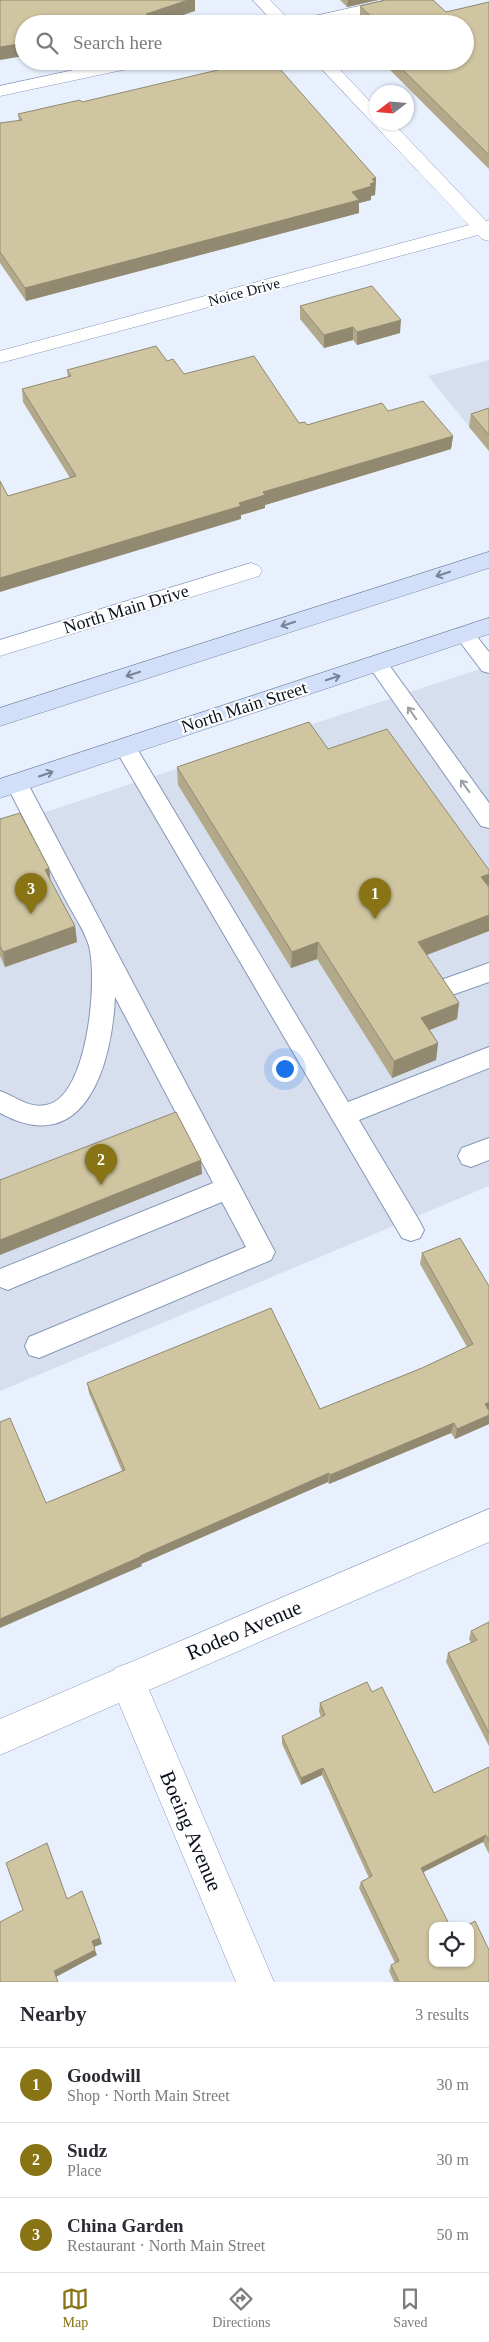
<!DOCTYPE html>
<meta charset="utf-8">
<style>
:root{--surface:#fff;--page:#f7f7f7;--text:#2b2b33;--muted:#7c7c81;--line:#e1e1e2;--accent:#887315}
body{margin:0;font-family:Georgia,serif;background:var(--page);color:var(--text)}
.controls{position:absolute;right:15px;bottom:15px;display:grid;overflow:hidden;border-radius:10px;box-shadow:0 1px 4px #0004}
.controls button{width:45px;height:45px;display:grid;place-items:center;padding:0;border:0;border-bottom:1px solid var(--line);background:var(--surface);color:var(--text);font:25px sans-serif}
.compass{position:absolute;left:369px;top:85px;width:45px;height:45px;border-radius:50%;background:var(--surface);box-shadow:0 1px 4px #0004;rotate:254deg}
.you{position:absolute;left:284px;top:1068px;width:18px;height:18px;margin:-12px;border:4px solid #fff;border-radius:50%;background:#1a73e8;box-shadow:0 0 0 8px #1a73e833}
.badge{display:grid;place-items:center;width:32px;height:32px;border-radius:50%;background:var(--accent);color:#fff;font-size:16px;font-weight:700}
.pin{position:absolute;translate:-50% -41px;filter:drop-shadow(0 1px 2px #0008)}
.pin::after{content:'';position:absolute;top:26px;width:18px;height:15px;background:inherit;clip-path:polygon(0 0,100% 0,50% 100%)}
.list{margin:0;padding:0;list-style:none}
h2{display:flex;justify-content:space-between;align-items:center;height:65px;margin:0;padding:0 20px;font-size:21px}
h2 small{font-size:16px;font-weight:400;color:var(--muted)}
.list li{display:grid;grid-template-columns:32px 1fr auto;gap:15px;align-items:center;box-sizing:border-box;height:75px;padding:0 20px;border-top:1px solid var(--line)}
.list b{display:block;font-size:19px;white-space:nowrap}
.list p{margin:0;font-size:16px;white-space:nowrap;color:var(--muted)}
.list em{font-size:16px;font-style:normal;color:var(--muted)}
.icon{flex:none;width:28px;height:28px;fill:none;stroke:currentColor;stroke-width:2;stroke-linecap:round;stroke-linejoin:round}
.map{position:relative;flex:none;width:489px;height:1982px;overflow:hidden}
.search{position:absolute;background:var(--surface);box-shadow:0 1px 4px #0004;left:15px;right:15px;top:15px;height:55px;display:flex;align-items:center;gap:12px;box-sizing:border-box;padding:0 18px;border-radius:28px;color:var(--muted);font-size:19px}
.sheet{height:290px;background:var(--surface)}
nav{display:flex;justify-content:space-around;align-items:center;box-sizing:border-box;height:70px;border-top:1px solid var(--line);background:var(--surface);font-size:14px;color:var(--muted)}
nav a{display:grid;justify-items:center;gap:2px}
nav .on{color:var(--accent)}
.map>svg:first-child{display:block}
</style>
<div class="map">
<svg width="489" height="1982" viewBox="0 0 489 1982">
<rect width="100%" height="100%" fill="#e8f0fe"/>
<g fill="#d7dfef">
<polygon points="489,360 489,451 428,376"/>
<polygon points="489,666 489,1186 0,1391 0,827"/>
</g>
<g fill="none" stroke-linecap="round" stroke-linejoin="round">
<defs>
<g id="service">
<polygon points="464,627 471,629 489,652 489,673 482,671 454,634 457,629"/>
<polygon points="377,656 384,658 489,803 489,828 481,826 370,668 367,663 370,658"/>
<polygon points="125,739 133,742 348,1102 489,1047 489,1068 359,1120 420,1222 424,1230 420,1238 411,1241 402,1238 114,747 117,742"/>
<path d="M17 776 25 778 28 784 275 1252 271 1260 39 1358 29 1355 25 1346 29 1337 246 1247 222 1202 17 1286 8 1290 0 1287V1269L213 1183 115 997C112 1063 86 1160 0 1113V1091C15 1096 29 1109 46 1105 88 1098 98 979 89 946 84 929 71 911 63 895 44 858 25 821 6 784L9 778Z"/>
<polygon points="489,963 489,982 449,996 441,994 437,987 441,980"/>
<polygon points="489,1138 489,1160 471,1167 462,1164 458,1156 462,1148"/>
</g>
<g id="minor">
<polygon points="253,0 270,0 293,24 275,24"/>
<polygon points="386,0 416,0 414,4 326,24 295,24 297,20"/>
<polygon points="115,61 149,61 147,65 141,66 0,96 0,86"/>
<polygon points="314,61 332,61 376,108 376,122 392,122 486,221 489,220 489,241 482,239 478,235 0,363 0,351 469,225"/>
<polygon points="251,563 259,566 262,571 259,576 0,656 0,640"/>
<polygon points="489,1509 489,1542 149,1690 274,1982 236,1982 119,1703 0,1755 0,1719 114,1670 115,1668 129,1663"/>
</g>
<g id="primary">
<polygon points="489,552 489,568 0,726 0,708"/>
<polygon points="489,618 489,634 0,798 0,779"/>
</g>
</defs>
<use href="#service" stroke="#8597b6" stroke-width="2"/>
<use href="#minor" stroke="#8597b6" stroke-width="1"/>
<use href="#primary" stroke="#788aa8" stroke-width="1"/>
<use href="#service" fill="#fff" fill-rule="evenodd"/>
<use href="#minor" fill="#fff" fill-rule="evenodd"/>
<use href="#primary" fill="#d1e0f8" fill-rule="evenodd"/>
</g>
<g fill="#b2a98a">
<polygon points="340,0 378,0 347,7"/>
<polygon points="489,2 489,169 381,61 465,61 465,24 365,24 360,18 360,6 446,12"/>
<polygon points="82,102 376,178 375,195 371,196 371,200 359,203 359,213 26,301 0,263 0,123 19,121 18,114"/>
<polygon points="300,306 400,333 357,345 353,340 324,348 300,319"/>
<polygon points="167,361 184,374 299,423 307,425 388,411 453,436 451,449 265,505 265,508 241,515 241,519 8,496 70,478 23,402 22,389 68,377 67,370"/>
<polygon points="489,408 489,451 469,427 471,414"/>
<polygon points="328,749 489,870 489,931 427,955 459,1003 457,1019 430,1030 438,1043 436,1060 392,1078 317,959 291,968 178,785 177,767"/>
<polygon points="0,819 49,868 50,880 75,926 77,942 5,967 0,956"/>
<polygon points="460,1238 489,1415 489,1424 455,1439 451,1433 329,1484 328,1482 141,1564 142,1566 46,1503 122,1471 89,1393 87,1383 320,1409 422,1368 467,1347 420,1264 422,1253"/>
<polygon points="489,1622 489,1746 446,1662 448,1653 471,1643 469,1639 471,1631"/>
<polygon points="372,1692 434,1793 489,1767 489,1854 483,1842 424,1872 433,1926 489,1982 394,1982 389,1971 391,1965 395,1963 359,1888 361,1882 369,1878 322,1775 301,1785 282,1744 282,1736 321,1717 319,1711 320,1703"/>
</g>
<g fill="#918a71">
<polygon points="188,0 195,0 195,11 157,24 132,24 146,14"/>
<polygon points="348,0 378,0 347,7"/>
<polygon points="24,43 24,56 0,60 0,47"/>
<polygon points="376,178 375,195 371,196 371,200 359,203 359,213 26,301 25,288 352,192 370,184 372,179"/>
<polygon points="401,320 400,333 357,345 357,332"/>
<polygon points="353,327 353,340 324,348 324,335"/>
<polygon points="453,436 451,449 265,505 265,508 241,515 241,519 0,592 0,578 239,503 263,492"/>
<polygon points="49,868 51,884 45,870"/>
<polygon points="489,874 489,888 481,877"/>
<polygon points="489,915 489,931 416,959 418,942"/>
<polygon points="75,926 77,942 5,967 3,952"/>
<polygon points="318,942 317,959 291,968 292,952"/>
<polygon points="459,1003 457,1019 419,1034 421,1018"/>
<polygon points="438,1043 436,1060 392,1078 394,1061"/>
<polygon points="201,1160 202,1174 0,1255 0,1240"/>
<polygon points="489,1402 489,1411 485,1404"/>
<polygon points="489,1415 489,1424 455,1439 457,1429"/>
<polygon points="454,1423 451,1433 329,1484 330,1475"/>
<polygon points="329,1473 328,1482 141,1564 142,1566 0,1628 0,1619 140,1556"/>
<polygon points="323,1768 322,1775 301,1785 301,1778"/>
<polygon points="486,1835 483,1842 419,1874 421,1868"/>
<polygon points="100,1938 102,1944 94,1947 92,1941"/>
<polygon points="95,1950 97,1955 56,1977 54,1971"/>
</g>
<g fill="#cfc5a1" stroke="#918a71">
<polygon points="0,0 188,0 146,14 152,20 132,24 24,24 24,43 0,47"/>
<polygon points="386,0 433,0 446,12 489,2 489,155 394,61 465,61 465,24 379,24 360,6"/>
<polygon points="256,61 273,61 376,178 372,179 375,182 370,184 372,186 352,192 359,200 25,288 0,252 0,123 22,120 18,114 80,100 82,102"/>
<polygon points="372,286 401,320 357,332 353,327 324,335 300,306"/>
<polygon points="156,346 167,361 173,359 184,374 254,356 299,423 305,422 307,425 382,403 388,411 423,401 453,436 263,492 265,495 239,503 241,506 0,578 0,481 8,496 76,476 22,389 71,376 67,370"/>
<polygon points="489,408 489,435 471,414"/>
<polygon points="309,722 328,749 387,729 489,870 489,874 481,877 489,887 489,915 418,942 459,1003 421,1018 438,1043 394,1061 318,942 292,952 177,767"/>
<polygon points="20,813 49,868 45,870 75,926 3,952 0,946 0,819"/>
<polygon points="176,1112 201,1160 0,1240 0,1180"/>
<polygon points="460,1238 489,1286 489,1402 485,1404 489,1411 489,1415 457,1429 454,1423 330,1475 329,1473 140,1556 140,1557 0,1619 0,1422 10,1418 46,1503 125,1470 87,1383 271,1308 320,1409 422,1368 473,1344 422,1253"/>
<polygon points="489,1622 489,1733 448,1653 477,1640 471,1631"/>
<polygon points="367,1682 372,1692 382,1687 434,1793 489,1767 489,1841 486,1835 421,1868 450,1926 433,1926 433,1963 470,1963 470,1926 466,1926 475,1921 489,1950 489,1982 399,1982 391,1965 399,1961 361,1882 372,1876 323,1768 301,1778 282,1736 325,1715 320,1703"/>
<polygon points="47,1843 67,1899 82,1891 100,1938 92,1941 95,1950 54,1971 58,1982 0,1982 0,1922 23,1910 6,1863"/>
</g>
<defs><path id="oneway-shaft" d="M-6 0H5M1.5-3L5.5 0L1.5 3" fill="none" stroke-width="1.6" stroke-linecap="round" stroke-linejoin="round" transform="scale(1.25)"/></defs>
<g stroke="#788395">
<use href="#oneway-shaft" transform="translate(443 574) rotate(162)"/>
<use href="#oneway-shaft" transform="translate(288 624) rotate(162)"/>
<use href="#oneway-shaft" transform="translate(133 674) rotate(162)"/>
<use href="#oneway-shaft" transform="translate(333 678) rotate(-18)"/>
<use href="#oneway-shaft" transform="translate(46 774) rotate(-19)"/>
</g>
<g stroke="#9da0a4">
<use href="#oneway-shaft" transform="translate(412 713) rotate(-125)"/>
<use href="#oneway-shaft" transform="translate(465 786) rotate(-126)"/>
</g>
<g text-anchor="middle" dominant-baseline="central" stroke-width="4" stroke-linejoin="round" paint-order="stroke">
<g font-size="15" fill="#0b111c" stroke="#fff">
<text transform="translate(244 292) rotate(-15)">Noice Drive</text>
</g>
<g font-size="18" fill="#0b111c" stroke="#fff">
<text transform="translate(126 609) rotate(-17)">North Main Drive</text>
<text transform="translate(244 707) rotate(-18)">North Main Street</text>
</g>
<g font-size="21" fill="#0b111c" stroke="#fff">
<text transform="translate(244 1630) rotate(-23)">Rodeo Avenue</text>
<text transform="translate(191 1831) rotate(67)">Boeing Avenue</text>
</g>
</g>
</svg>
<div class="controls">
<button><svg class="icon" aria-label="locate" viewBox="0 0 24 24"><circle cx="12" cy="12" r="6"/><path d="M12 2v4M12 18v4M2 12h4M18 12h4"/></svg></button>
</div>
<svg class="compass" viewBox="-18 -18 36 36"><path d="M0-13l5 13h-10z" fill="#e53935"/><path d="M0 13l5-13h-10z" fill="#7c7c81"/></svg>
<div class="you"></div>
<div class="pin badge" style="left:375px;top:919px">1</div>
<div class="pin badge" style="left:101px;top:1185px">2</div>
<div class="pin badge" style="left:31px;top:914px">3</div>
<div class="search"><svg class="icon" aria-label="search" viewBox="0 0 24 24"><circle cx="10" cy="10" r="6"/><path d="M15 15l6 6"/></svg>Search here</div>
</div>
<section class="sheet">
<h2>Nearby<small>3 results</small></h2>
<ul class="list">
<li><span class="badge">1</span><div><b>Goodwill</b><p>Shop · North Main Street</p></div><em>30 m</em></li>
<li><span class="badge">2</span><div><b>Sudz</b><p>Place</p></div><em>30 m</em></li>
<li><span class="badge">3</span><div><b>China Garden</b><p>Restaurant · North Main Street</p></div><em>50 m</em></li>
</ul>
</section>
<nav>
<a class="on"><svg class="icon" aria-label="map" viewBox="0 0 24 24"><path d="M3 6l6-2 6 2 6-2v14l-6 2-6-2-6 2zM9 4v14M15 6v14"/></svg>Map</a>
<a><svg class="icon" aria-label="directions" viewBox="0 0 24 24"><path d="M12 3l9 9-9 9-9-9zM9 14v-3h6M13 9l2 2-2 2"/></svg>Directions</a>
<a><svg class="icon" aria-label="saved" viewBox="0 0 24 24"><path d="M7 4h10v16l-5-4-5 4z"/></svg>Saved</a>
</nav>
